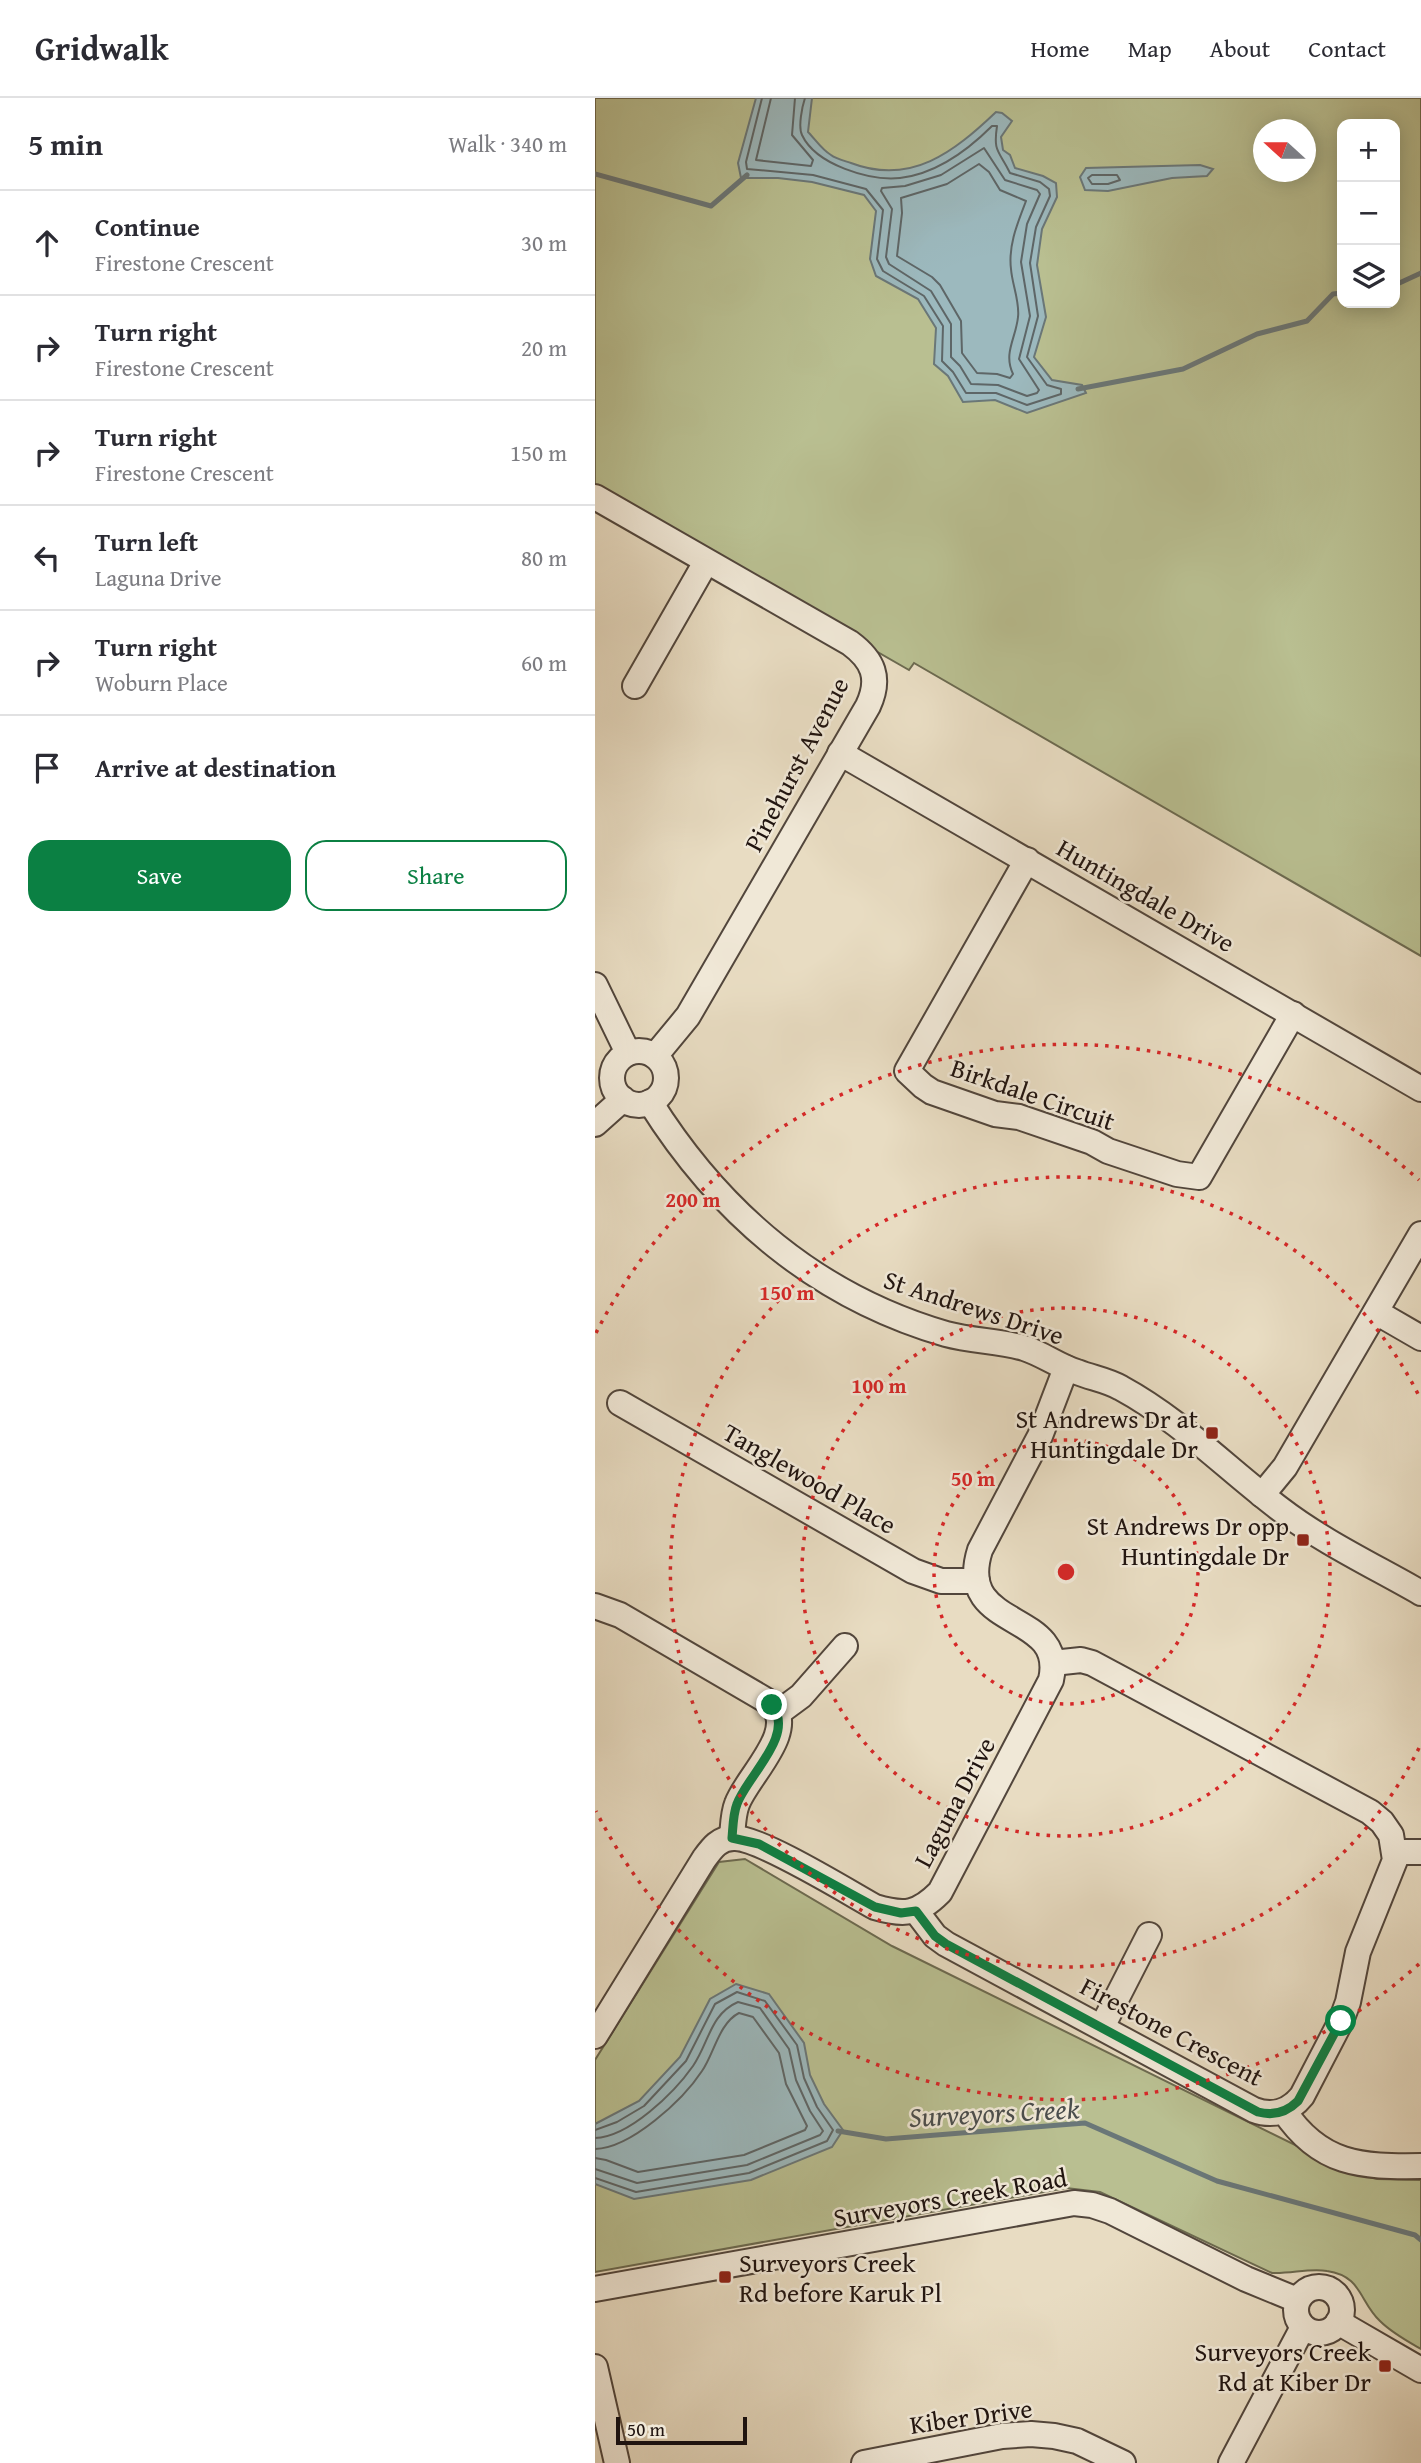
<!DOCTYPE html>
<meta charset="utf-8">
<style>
:root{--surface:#fff;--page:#f2f2f3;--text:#2b2b33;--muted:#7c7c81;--line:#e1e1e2;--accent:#0b8043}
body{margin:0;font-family:"Gentium Book Plus",serif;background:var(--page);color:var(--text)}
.controls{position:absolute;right:21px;top:21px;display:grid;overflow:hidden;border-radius:14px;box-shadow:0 4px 18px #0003}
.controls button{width:63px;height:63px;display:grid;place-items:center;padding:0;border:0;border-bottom:2px solid var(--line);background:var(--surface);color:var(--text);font:35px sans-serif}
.compass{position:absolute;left:658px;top:21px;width:63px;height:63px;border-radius:50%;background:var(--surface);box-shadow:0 4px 18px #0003;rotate:291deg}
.scale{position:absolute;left:21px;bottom:18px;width:131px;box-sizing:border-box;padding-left:7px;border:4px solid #201410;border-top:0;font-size:19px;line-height:24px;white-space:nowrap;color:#201410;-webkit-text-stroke:5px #f0e8d7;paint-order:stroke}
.stop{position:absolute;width:21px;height:21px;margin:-16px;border:5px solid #0b8043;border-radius:50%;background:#fff}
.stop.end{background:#0b8043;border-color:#fff;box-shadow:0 2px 7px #0008}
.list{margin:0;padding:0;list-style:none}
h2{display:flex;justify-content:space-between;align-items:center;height:91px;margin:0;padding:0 28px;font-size:30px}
h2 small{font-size:23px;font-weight:400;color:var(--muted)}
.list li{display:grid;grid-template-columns:46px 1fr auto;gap:21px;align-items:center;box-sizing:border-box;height:105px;padding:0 28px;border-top:2px solid var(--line)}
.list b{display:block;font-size:26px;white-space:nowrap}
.list p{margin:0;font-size:23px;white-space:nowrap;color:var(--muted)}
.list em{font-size:23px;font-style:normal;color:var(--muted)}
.actions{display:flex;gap:14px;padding:21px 28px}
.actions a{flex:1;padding:16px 0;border:2px solid var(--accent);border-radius:21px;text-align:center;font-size:24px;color:var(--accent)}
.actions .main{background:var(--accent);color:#fff}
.icon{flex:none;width:38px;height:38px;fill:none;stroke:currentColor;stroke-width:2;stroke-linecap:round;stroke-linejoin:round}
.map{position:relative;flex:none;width:826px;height:2365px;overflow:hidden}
header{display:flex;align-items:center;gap:42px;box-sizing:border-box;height:98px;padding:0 35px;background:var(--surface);border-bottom:2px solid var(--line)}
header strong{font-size:33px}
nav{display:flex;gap:38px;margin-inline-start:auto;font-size:24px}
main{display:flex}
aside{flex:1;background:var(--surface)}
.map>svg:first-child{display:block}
</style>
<header>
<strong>Gridwalk</strong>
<nav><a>Home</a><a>Map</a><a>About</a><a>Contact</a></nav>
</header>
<main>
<aside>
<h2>5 min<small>Walk · 340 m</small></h2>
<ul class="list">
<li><svg class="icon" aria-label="ahead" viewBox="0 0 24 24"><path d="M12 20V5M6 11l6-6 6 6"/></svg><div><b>Continue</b><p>Firestone Crescent</p></div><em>30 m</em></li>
<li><svg class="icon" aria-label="right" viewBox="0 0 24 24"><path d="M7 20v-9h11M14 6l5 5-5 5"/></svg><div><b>Turn right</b><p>Firestone Crescent</p></div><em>20 m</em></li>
<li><svg class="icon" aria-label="right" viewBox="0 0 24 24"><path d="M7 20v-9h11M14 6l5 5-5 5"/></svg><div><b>Turn right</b><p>Firestone Crescent</p></div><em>150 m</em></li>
<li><svg class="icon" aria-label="left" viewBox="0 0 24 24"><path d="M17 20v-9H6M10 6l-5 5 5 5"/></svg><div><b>Turn left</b><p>Laguna Drive</p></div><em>80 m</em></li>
<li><svg class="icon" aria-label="right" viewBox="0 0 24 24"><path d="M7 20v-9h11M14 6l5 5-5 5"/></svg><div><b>Turn right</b><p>Woburn Place</p></div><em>60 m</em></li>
<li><svg class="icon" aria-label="arrive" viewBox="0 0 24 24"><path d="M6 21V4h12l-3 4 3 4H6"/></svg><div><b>Arrive at destination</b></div></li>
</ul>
<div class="actions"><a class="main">Save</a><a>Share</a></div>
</aside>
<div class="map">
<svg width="826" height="2365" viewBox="0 0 826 2365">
<rect width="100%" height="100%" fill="#e8dcc2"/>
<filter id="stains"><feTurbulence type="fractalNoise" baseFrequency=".00286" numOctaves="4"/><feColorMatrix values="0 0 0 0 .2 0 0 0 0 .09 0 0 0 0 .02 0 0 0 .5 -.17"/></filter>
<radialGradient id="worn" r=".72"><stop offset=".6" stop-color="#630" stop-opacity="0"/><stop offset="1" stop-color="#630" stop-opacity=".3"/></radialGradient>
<g fill="#b9bf91" stroke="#6c6a50" stroke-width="2" fill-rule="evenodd">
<path d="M0 0H826V858L319 565 314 572 0 392ZM747 26H800V205H747ZM668 32H710V74H668Z"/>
<path d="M150 1761 297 1848 755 2074 782 2081 826 2082V2251C812 2243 797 2235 785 2223 764 2203 767 2178 732 2173 714 2170 696 2176 677 2175L505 2094 471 2090 0 2174V1962L124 1764Z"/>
</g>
<g fill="#9cb9be" stroke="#6a7778" stroke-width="2">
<path d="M161 0H217L213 34C220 41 227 52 236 57 241 61 250 63 256 65 316 88 359 54 401 14L407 15 417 23 406 39 408 52 415 57 420 70 448 78 461 85 462 99 447 131 442 167 451 219 439 259 457 282 487 287 491 295 432 315 400 302 368 304 353 278 339 266 341 230 323 201 281 178 275 161 281 113 269 97 217 84 183 80H146L143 65Z"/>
<polygon points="605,67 618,71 612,78 577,80 513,93 490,92 485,79 491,70"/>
<polygon points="141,1886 174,1896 209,1945 215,1977 229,2006 248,2032 237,2049 156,2082 39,2101 0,2086 0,2026 44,2003 85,1959 115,1901"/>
</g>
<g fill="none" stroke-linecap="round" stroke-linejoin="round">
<g stroke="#5e6667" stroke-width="2">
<path d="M167 0 151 64 152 71 218 77 271 91 288 112 282 161 288 173 329 198 348 228 347 263 358 274 371 295H401L432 307 466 296V291L452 287 432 259 443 218 435 165 441 129 455 98 454 91 445 84 415 75C404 52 398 55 402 28H397C373 52 340 76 305 80 275 83 221 67 207 37 203 29 207 9 210 0"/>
<polyline points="176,0 161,62 216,68 218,62 197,37 200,0"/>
<polygon points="389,50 410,82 442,92 445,96 432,126 426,164 435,218 424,261 444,292 442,295 432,298 403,287 376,286 365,268 356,259 356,226 336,193 294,166 291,159 297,111 286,93 287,90 310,88 346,77"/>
<path d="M384 66 394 74 405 92 431 103C423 124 413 147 416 171 417 186 425 204 423 219 421 240 408 255 418 276L415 280 402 276 382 275 367 255 366 223 345 187 337 179 302 158 307 115 306 100 352 86Z"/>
<polygon points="497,77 522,77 525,82 513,86 497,86 493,80"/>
<polyline points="0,2032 22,2024 49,2008 91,1963 120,1906 142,1894 170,1903 202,1947 209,1980 222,2009 238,2032 232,2043 154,2075 41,2094 0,2080"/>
<path d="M0 2040C34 2039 79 1995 98 1968 114 1945 115 1916 143 1904L165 1910 194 1951 201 1982 215 2013 228 2033 225 2037 152 2067 42 2085 0 2071"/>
<path d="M0 2051C36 2050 88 2002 107 1973 119 1956 124 1925 144 1915L158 1919 184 1955 191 1986 212 2028 210 2032 149 2057 43 2074 11 2062 0 2060"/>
</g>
<g stroke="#6a7778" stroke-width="5">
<polyline points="0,76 116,108 152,77"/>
<polyline points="800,187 826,175"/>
<polyline points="483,291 588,271 662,236 712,223 738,196 747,195"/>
<polyline points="243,2033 291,2041 490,2025 622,2083 820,2137 826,2142"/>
</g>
<defs>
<g id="minor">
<path d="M0 399 255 545C278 562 286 580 273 608L93 918 60 958"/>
<polyline points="40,588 111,464"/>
<polyline points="245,655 826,991"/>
<polyline points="432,762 312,973 328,988 337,994 400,1016 424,1019 497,1044 513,1053 582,1076 604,1079 698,916"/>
<polyline points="0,887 33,955"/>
<circle cx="44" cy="980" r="27"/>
<path d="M55 1004C125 1116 223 1199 351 1236 377 1243 404 1243 429 1250 448 1256 463 1268 482 1274 497 1280 512 1282 526 1290 585 1322 632 1371 685 1411 728 1444 779 1468 826 1495"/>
<polyline points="0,1026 28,1001"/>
<polyline points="781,1214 826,1240"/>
<polyline points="25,1305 318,1473 346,1483 382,1483"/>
<polyline points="667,1397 690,1369 826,1136"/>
<path d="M0 1508 25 1517 174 1604C206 1631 152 1678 142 1706 138 1716 138 1729 137 1739"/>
<polyline points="183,1615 206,1598 250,1548"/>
<polyline points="800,1754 826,1754"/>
<path d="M321 1813 340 1838 351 1846 659 2012C678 2019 694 2014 707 1998L746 1923 753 1904 763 1854 800 1762 796 1737 787 1724 775 1714 497 1565 486 1562 458 1565"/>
<polyline points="507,1929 554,1837"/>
<path d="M0 1938 109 1761C117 1750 124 1740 139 1740 164 1739 253 1794 280 1809 310 1818 323 1816 345 1794L456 1582C472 1511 359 1534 385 1452L445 1338 471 1270"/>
<path d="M689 2013C725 2067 766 2069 826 2068"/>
<circle cx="724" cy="2212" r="23"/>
<polyline points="0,2191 479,2105 497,2107 515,2113 651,2181 702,2202"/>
<polyline points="743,2224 826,2272"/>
<polyline points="0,2269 22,2365"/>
<polyline points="269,2365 407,2338 436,2336 459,2338 482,2343 528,2365"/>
<polyline points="636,2365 708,2229"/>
</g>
</defs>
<use href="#minor" stroke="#52463c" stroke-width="28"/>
<use href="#minor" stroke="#f0e8d7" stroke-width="24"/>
</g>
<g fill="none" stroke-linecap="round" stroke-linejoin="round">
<path stroke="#0b8043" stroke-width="9" d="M177 1607C201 1637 152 1678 142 1706 138 1716 138 1729 137 1740L164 1746 280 1809 306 1815 321 1813 340 1838 351 1846 663 2014C678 2018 692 2014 703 2003L746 1923"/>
</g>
<g fill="none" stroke="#d62828" stroke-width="3.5" stroke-dasharray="3.5 7">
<circle cx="471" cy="1474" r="132"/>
<circle cx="471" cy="1474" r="264"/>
<path d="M824 1650A395 395 0 1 1 824 1298"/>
<path d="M824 1866A527 527 0 0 1 1 1713M1 1235A527 527 0 0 1 824 1082"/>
</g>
<g fill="#8f2418" stroke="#f0e8d7" stroke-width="2.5">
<rect x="610" y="1328" width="14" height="14" rx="3.5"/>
<rect x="701" y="1435" width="14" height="14" rx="3.5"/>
<rect x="123" y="2172" width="14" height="14" rx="3.5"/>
<rect x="783" y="2261" width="14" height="14" rx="3.5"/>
</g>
<g text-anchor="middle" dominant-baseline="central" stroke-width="5" stroke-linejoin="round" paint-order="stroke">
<g font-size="26" fill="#201410" stroke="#f0e8d7">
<text transform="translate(201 666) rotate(-62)">Pinehurst Avenue</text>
<text transform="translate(551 797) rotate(30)">Huntingdale Drive</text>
<text transform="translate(438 996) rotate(19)">Birkdale Circuit</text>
<text transform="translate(379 1209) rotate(18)">St Andrews Drive</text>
<text transform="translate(215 1380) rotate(30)">Tanglewood Place</text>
<text transform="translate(359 1704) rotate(-62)">Laguna Drive</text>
<text transform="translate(577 1933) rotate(28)">Firestone Crescent</text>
<text transform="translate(355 2099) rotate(-10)">Surveyors Creek Road</text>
<text transform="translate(376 2318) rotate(-8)">Kiber Drive</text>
</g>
<g font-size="26" fill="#201410" stroke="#f0e8d7" text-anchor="end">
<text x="603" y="1320">St Andrews Dr at<tspan x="603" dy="30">Huntingdale Dr</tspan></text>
<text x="694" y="1427">St Andrews Dr opp<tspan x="694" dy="30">Huntingdale Dr</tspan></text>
<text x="144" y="2164" text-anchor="start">Surveyors Creek<tspan x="144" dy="30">Rd before Karuk Pl</tspan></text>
<text x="776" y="2253">Surveyors Creek<tspan x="776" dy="30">Rd at Kiber Dr</tspan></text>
</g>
<g font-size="28" font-style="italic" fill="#4b4e4d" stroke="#f0e8d7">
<text transform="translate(399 2014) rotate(-3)">Surveyors Creek</text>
</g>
</g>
<circle cx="471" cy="1474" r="10" fill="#d62828" stroke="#f0e8d7" stroke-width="3.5"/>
<g font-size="21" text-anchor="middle" font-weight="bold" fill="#d62828" stroke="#f0e8d7" stroke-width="5" stroke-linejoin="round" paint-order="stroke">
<text x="98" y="1109">200 m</text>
<text x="192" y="1202">150 m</text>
<text x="284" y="1295">100 m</text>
<text x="378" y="1388">50 m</text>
</g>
<rect width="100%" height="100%" filter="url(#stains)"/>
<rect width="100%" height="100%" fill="url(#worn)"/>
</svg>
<div class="controls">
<button>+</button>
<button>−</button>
<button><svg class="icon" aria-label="layers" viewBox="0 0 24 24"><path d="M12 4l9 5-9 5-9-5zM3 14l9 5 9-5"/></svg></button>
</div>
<svg class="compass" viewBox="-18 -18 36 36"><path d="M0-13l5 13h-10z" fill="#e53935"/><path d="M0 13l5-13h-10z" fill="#7c7c81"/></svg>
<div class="scale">50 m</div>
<div class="stop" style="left:746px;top:1923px"></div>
<div class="stop end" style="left:177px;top:1607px"></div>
</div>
</main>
